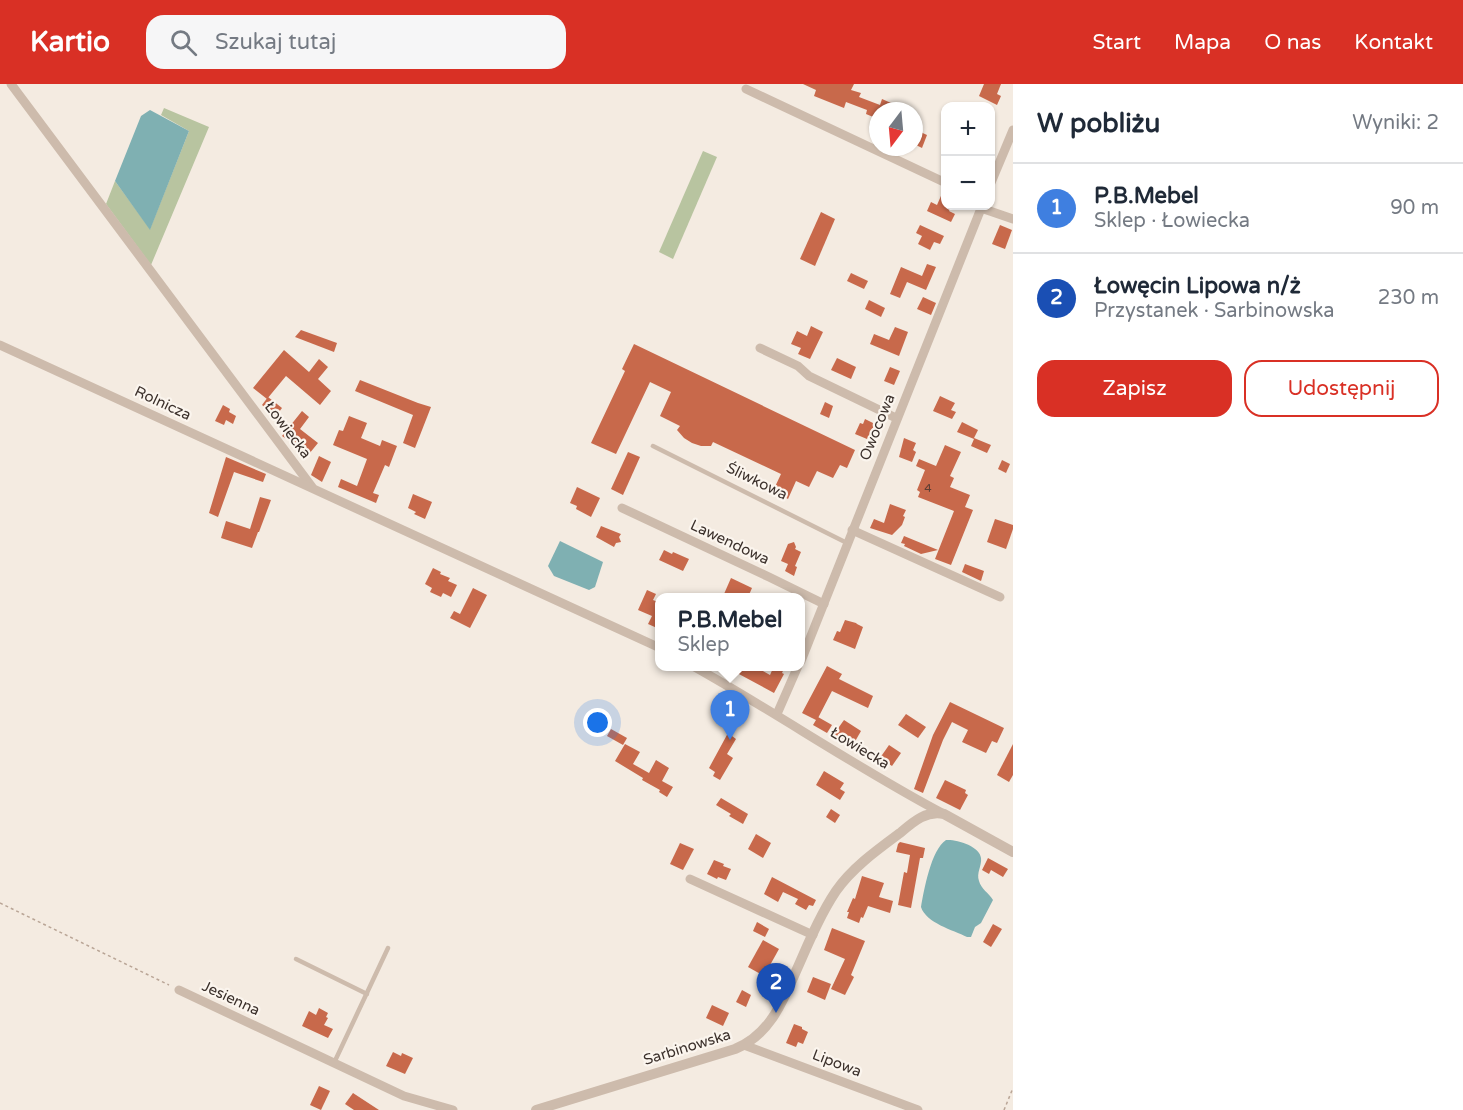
<!DOCTYPE html>
<html lang="pl">
<meta charset="utf-8">
<style>
:root{--surface:#fff;--page:#f6f6f7;--text:#1f2937;--muted:#747a83;--line:#e0e1e3;--accent:#d93025}
body{margin:0;font-family:"Varela Round",sans-serif;background:var(--page);color:var(--text)}
.controls{position:absolute;right:18px;top:18px;display:grid;overflow:hidden;border-radius:12px;box-shadow:0 2px 4px #0004}
.controls button{width:54px;height:54px;display:grid;place-items:center;padding:0;border:0;border-bottom:2px solid var(--line);background:var(--surface);color:var(--text);font:30px sans-serif}
.compass{position:absolute;left:869px;top:18px;width:54px;height:54px;border-radius:50%;background:var(--surface);box-shadow:0 2px 4px #0004;rotate:196deg}
.you{position:absolute;left:598px;top:639px;width:21px;height:21px;margin:-15px;border:4px solid #fff;border-radius:50%;background:#1a73e8;box-shadow:0 0 0 9px #1a73e833}
.badge{display:grid;place-items:center;width:39px;height:39px;border-radius:50%;background:var(--accent);color:#fff;font-size:20px;font-weight:700}
.pin{position:absolute;translate:-50% -50px;filter:drop-shadow(0 2px 3px #0008)}
.pin::after{content:'';position:absolute;top:32px;width:21px;height:18px;background:inherit;clip-path:polygon(0 0,100% 0,50% 100%)}
.popup{position:absolute;left:655px;top:509px;width:150px;height:78px;box-sizing:border-box;display:grid;place-content:center;border-radius:12px;background:var(--surface);filter:drop-shadow(0 2px 4px #0005);font-size:20px;white-space:nowrap;color:var(--muted)}
.popup b{font-size:22px;color:var(--text)}
.popup::after{content:'';position:absolute;left:50%;top:100%;margin-left:-12px;border:12px solid transparent;border-top-color:var(--surface)}
.list{margin:0;padding:0;list-style:none}
h2{display:flex;justify-content:space-between;align-items:center;height:78px;margin:0;padding:0 24px;font-size:26px}
h2 small{font-size:20px;font-weight:400;color:var(--muted)}
.list li{display:grid;grid-template-columns:39px 1fr auto;gap:18px;align-items:center;box-sizing:border-box;height:90px;padding:0 24px;border-top:2px solid var(--line)}
.list b{display:block;font-size:22px;white-space:nowrap}
.list p{margin:0;font-size:20px;white-space:nowrap;color:var(--muted)}
.list em{font-size:20px;font-style:normal;color:var(--muted)}
.actions{display:flex;gap:12px;padding:18px 24px}
.actions a{flex:1;padding:14px 0;border:2px solid var(--accent);border-radius:18px;text-align:center;font-size:21px;color:var(--accent)}
.actions .main{background:var(--accent);color:#fff}
.icon{flex:none;width:33px;height:33px;fill:none;stroke:currentColor;stroke-width:2;stroke-linecap:round;stroke-linejoin:round}
.map{position:relative;flex:none;width:1013px;height:1026px;overflow:hidden}
header{display:flex;align-items:center;gap:36px;box-sizing:border-box;height:84px;padding:0 30px;background:var(--accent);color:#fff}
header strong{font-size:28px}
nav{display:flex;gap:33px;margin-inline-start:auto;font-size:21px}
.search{width:420px;height:54px;background:var(--page);display:flex;align-items:center;gap:15px;box-sizing:border-box;padding:0 21px;border-radius:18px;color:var(--muted);font-size:22px}
main{display:flex}
aside{flex:1;background:var(--surface)}
.map>svg:first-child{display:block}
</style>
<header>
<strong>Kartio</strong>
<div class="search"><svg class="icon" aria-label="search" viewBox="0 0 24 24"><circle cx="10" cy="10" r="6"/><path d="M15 15l6 6"/></svg>Szukaj tutaj</div>
<nav><a>Start</a><a>Mapa</a><a>O nas</a><a>Kontakt</a></nav>
</header>
<main>
<div class="map">
<svg width="1013" height="1026" viewBox="0 0 1013 1026">
<rect width="100%" height="100%" fill="#f4ebe1"/>
<g fill="#b8c4a0">
<polygon points="164,24 209,43 151,181 106,120 115,97 150,145 189,47 161,31"/>
<polygon points="703,67 717,73 673,175 659,168"/>
</g>
<g fill="#7fb0b2">
<polygon points="150,26 189,47 150,146 115,97 141,32"/>
<polygon points="560,457 603,478 595,503 589,506 554,492 548,482"/>
<path d="M946 756C956 755 980 762 981 774 982 782 976 789 979 797 981 805 989 809 993 816L981 839 975 843 971 853H967C953 846 926 839 921 823 924 806 931 766 946 756Z"/>
</g>
<g fill="#c8694b">
<polygon points="803,0 854,0 851,6 861,9 859,13 880,21 882,15 891,19 889,24 894,27 878,27 878,35 866,30 867,26 846,18 844,24 814,12 816,6"/>
<polygon points="984,0 1001,0 997,10 1001,12 997,21 979,12"/>
<polygon points="916,46 927,51 922,64 914,60 914,51"/>
<polygon points="944,105 945,106 945,122 951,122 949,127 955,130 951,138 927,127 931,118 937,121"/>
<polygon points="821,128 835,135 815,182 800,175"/>
<polygon points="920,141 944,152 940,160 934,158 930,166 918,160 922,152 916,149"/>
<polygon points="1000,141 1012,146 1005,165 992,160"/>
<polygon points="927,180 936,183 926,206 907,198 900,214 890,210 901,183 922,192"/>
<polygon points="851,189 868,197 864,205 847,197"/>
<polygon points="923,213 936,219 931,231 917,225"/>
<polygon points="869,216 885,224 881,233 865,225"/>
<polygon points="811,242 823,248 810,275 798,270 801,264 791,260 797,247 807,252"/>
<polygon points="895,243 908,248 899,272 870,260 874,250 889,256"/>
<polygon points="301,246 337,259 334,268 295,253"/>
<polygon points="634,260 855,366 847,384 840,381 833,394 817,387 809,403 796,397 788,415 773,407 781,390 713,358 711,362 701,362 692,359 684,354 677,346 680,342 660,332 671,308 650,298 616,370 591,359 625,287 622,285"/>
<polygon points="284,266 309,288 319,275 328,283 318,295 331,307 320,321 286,292 267,315 253,304"/>
<polygon points="837,274 856,283 851,295 831,286"/>
<polygon points="890,283 900,287 894,301 884,297"/>
<polygon points="360,296 418,319 431,323 415,364 403,359 413,331 355,307"/>
<polygon points="940,312 955,319 951,326 956,328 952,335 933,327"/>
<polygon points="268,313 282,324 276,332 262,321"/>
<polygon points="825,318 833,322 829,334 820,330"/>
<polygon points="223,321 230,325 229,328 236,332 233,340 226,336 224,341 215,337"/>
<polygon points="302,327 309,333 300,345 318,359 309,370 282,352"/>
<polygon points="349,332 367,339 361,354 380,362 382,356 397,362 389,383 385,381 373,409 379,411 376,419 338,403 341,395 357,402 367,375 333,361 339,346 343,347"/>
<polygon points="865,335 875,340 867,355 855,350 860,339 863,340"/>
<polygon points="962,338 978,346 974,354 991,361 987,369 971,362 974,355 957,348"/>
<polygon points="904,354 916,359 913,366 916,368 912,378 899,373"/>
<polygon points="945,361 961,368 950,392 954,394 950,403 970,411 965,423 973,426 951,481 935,475 954,427 918,413 920,408 917,406 925,386 916,382 919,375 936,382"/>
<polygon points="628,368 640,373 623,411 611,405"/>
<polygon points="319,372 331,378 322,398 311,391"/>
<polygon points="226,373 266,390 263,398 234,388 218,433 209,429"/>
<polygon points="1002,376 1010,380 1006,389 998,385"/>
<polygon points="577,403 600,414 591,433 576,425 577,422 570,419"/>
<polygon points="413,410 432,418 425,435 414,430 416,428 408,424"/>
<polygon points="260,413 271,416 259,448 258,448 252,464 221,454 226,437 250,445"/>
<polygon points="890,420 906,426 903,432 905,433 902,441 892,451 870,444 874,435 884,439"/>
<polygon points="995,435 1013,441 1013,445 1006,465 987,458"/>
<polygon points="601,442 621,450 619,453 621,458 616,459 614,463 596,453"/>
<polygon points="904,452 938,466 921,470 904,462 905,460 901,459"/>
<polygon points="794,458 796,463 795,465 801,468 795,482 797,483 794,492 785,487 788,480 781,477 788,460"/>
<polygon points="664,466 672,470 673,468 689,475 683,487 659,476"/>
<polygon points="965,480 984,487 981,497 962,488"/>
<polygon points="433,484 441,488 440,490 450,494 448,497 457,501 451,513 443,509 441,513 430,508 432,504 425,500"/>
<polygon points="731,494 752,504 748,513 731,513 724,510"/>
<polygon points="473,504 487,511 470,544 450,534 454,527 460,530"/>
<polygon points="647,506 656,510 653,516 658,518 660,515 660,538 657,544 648,540 652,532 638,526"/>
<polygon points="845,536 856,539 857,540 863,543 855,565 833,556 837,547 840,548"/>
<polygon points="724,582 754,582 770,591 774,582 785,582 782,589 784,590 774,609"/>
<polygon points="827,582 842,590 839,595 873,612 868,624 832,607 817,636 818,633 832,641 827,649 813,641 816,636 802,629"/>
<polygon points="950,618 1004,644 997,659 992,657 986,669 962,658 968,646 952,638 943,656 923,709 914,705 933,651"/>
<polygon points="906,630 926,643 918,654 898,641"/>
<polygon points="844,636 861,647 853,661 834,650"/>
<polygon points="611,645 627,654 623,661 607,652"/>
<polygon points="728,649 736,655 727,670 733,674 720,696 713,692 715,688 709,684"/>
<polygon points="625,660 640,668 633,680 649,689 656,676 669,684 662,697 673,703 667,713 659,708 660,706 642,696 643,694 615,677"/>
<polygon points="1013,660 1013,691 1009,698 997,691"/>
<polygon points="889,661 901,669 892,682 880,674"/>
<polygon points="824,687 844,699 840,705 845,708 840,716 816,701"/>
<polygon points="945,696 966,706 965,709 968,711 960,726 936,714"/>
<polygon points="721,714 748,730 743,740 729,732 731,730 716,721"/>
<polygon points="831,725 840,731 835,739 826,733"/>
<polygon points="756,750 771,759 763,774 748,765"/>
<polygon points="900,758 925,764 923,774 920,774 911,824 898,821 904,788 907,789 910,771 896,768 898,760"/>
<polygon points="680,759 694,765 683,786 670,780"/>
<polygon points="988,774 1008,785 1003,793 991,786 989,790 982,786"/>
<polygon points="714,776 724,780 723,782 731,785 726,796 718,793 717,795 707,790"/>
<polygon points="862,792 884,799 879,813 893,817 890,829 868,822 863,834 861,833 859,839 847,834 849,828 847,828 853,814 855,815"/>
<polygon points="772,793 816,816 813,822 809,821 806,826 795,820 798,815 783,808 778,818 764,810"/>
<polygon points="757,838 769,845 765,853 753,847"/>
<polygon points="993,840 1002,845 991,863 983,858"/>
<polygon points="832,844 865,857 851,891 854,893 845,911 831,905 845,875 824,866"/>
<polygon points="763,856 779,865 764,892 748,883"/>
<polygon points="813,893 831,900 825,916 807,908"/>
<polygon points="742,906 751,911 746,923 736,918"/>
<polygon points="712,921 729,929 723,942 706,934"/>
<polygon points="319,924 328,929 326,933 328,934 324,941 333,945 328,954 302,942 309,927 316,931"/>
<polygon points="794,940 802,943 802,945 808,948 803,960 798,958 796,963 786,959"/>
<polygon points="393,968 401,972 402,969 413,974 405,990 386,982"/>
<polygon points="319,1002 330,1007 321,1026 310,1021"/>
<polygon points="353,1009 379,1026 354,1026 345,1020"/>
</g>
<g fill="none" stroke-linecap="round" stroke-linejoin="round">
<g stroke="#b9a596" stroke-width="1.5" stroke-dasharray="3 3" stroke-linecap="butt">
<polyline points="0,819 169,901"/>
<polyline points="1004,1026 1013,1004"/>
</g>
<g stroke="#cdbbac" stroke-width="4.5">
<polyline points="653,362 847,459"/>
<polyline points="296,875 367,910"/>
<polyline points="334,979 388,864"/>
</g>
<g stroke="#cdbbac" stroke-width="9">
<polyline points="11,0 312,403"/>
<polyline points="746,5 946,99"/>
<polyline points="990,101 1013,46"/>
<polyline points="981,124 1013,135"/>
<polyline points="0,261 660,564"/>
<polyline points="760,264 798,282 809,292 896,334"/>
<polyline points="622,424 769,493 824,520"/>
<polyline points="852,446 1000,513"/>
<polyline points="801,577 982,122"/>
<path d="M693 582C777 629 857 684 942 729"/>
<polyline points="777,630 798,582"/>
<polyline points="690,795 813,851"/>
<polyline points="179,906 404,1012 453,1026"/>
<polyline points="744,961 918,1026"/>
</g>
<path stroke="#cdbbac" stroke-width="10" d="M536 1026 735 965C770 951 783 917 797 885 809 858 820 831 836 807 852 784 877 766 900 749 913 738 926 726 944 730L1013 768"/>
</g>
<g text-anchor="middle" dominant-baseline="central" stroke-width="4.5" stroke-linejoin="round" paint-order="stroke">
<g font-size="12" fill="#5e3e33">
<text x="928" y="404">4</text>
</g>
<g font-size="15" fill="#3b302b" stroke="#fbf5ee">
<text transform="translate(163 319) rotate(25)">Rolnicza</text>
<text transform="translate(877 343) rotate(-68)">Owocowa</text>
<text transform="translate(288 346) rotate(53)">Łowiecka</text>
<text transform="translate(757 397) rotate(26)">Śliwkowa</text>
<text transform="translate(730 458) rotate(25)">Lawendowa</text>
<text transform="translate(860 664) rotate(31)">Łowiecka</text>
<text transform="translate(231 914) rotate(25)">Jesienna</text>
<text transform="translate(687 963) rotate(-17)">Sarbinowska</text>
<text transform="translate(837 979) rotate(21)">Lipowa</text>
</g>
</g>
</svg>
<div class="controls">
<button>+</button>
<button>−</button>
</div>
<svg class="compass" viewBox="-18 -18 36 36"><path d="M0-13l5 13h-10z" fill="#e53935"/><path d="M0 13l5-13h-10z" fill="#747a83"/></svg>
<div class="you"></div>
<div class="pin badge" style="left:730px;top:656px;background:#3f7fe0">1</div>
<div class="popup"><b>P.B.Mebel</b>Sklep</div>
<div class="pin badge" style="left:776px;top:929px;background:#1a4fb4">2</div>
</div>
<aside>
<h2>W pobliżu<small>Wyniki: 2</small></h2>
<ul class="list">
<li><span class="badge" style="background:#3f7fe0">1</span><div><b>P.B.Mebel</b><p>Sklep · Łowiecka</p></div><em>90 m</em></li>
<li><span class="badge" style="background:#1a4fb4">2</span><div><b>Łowęcin Lipowa n/ż</b><p>Przystanek · Sarbinowska</p></div><em>230 m</em></li>
</ul>
<div class="actions"><a class="main">Zapisz</a><a>Udostępnij</a></div>
</aside>
</main>
